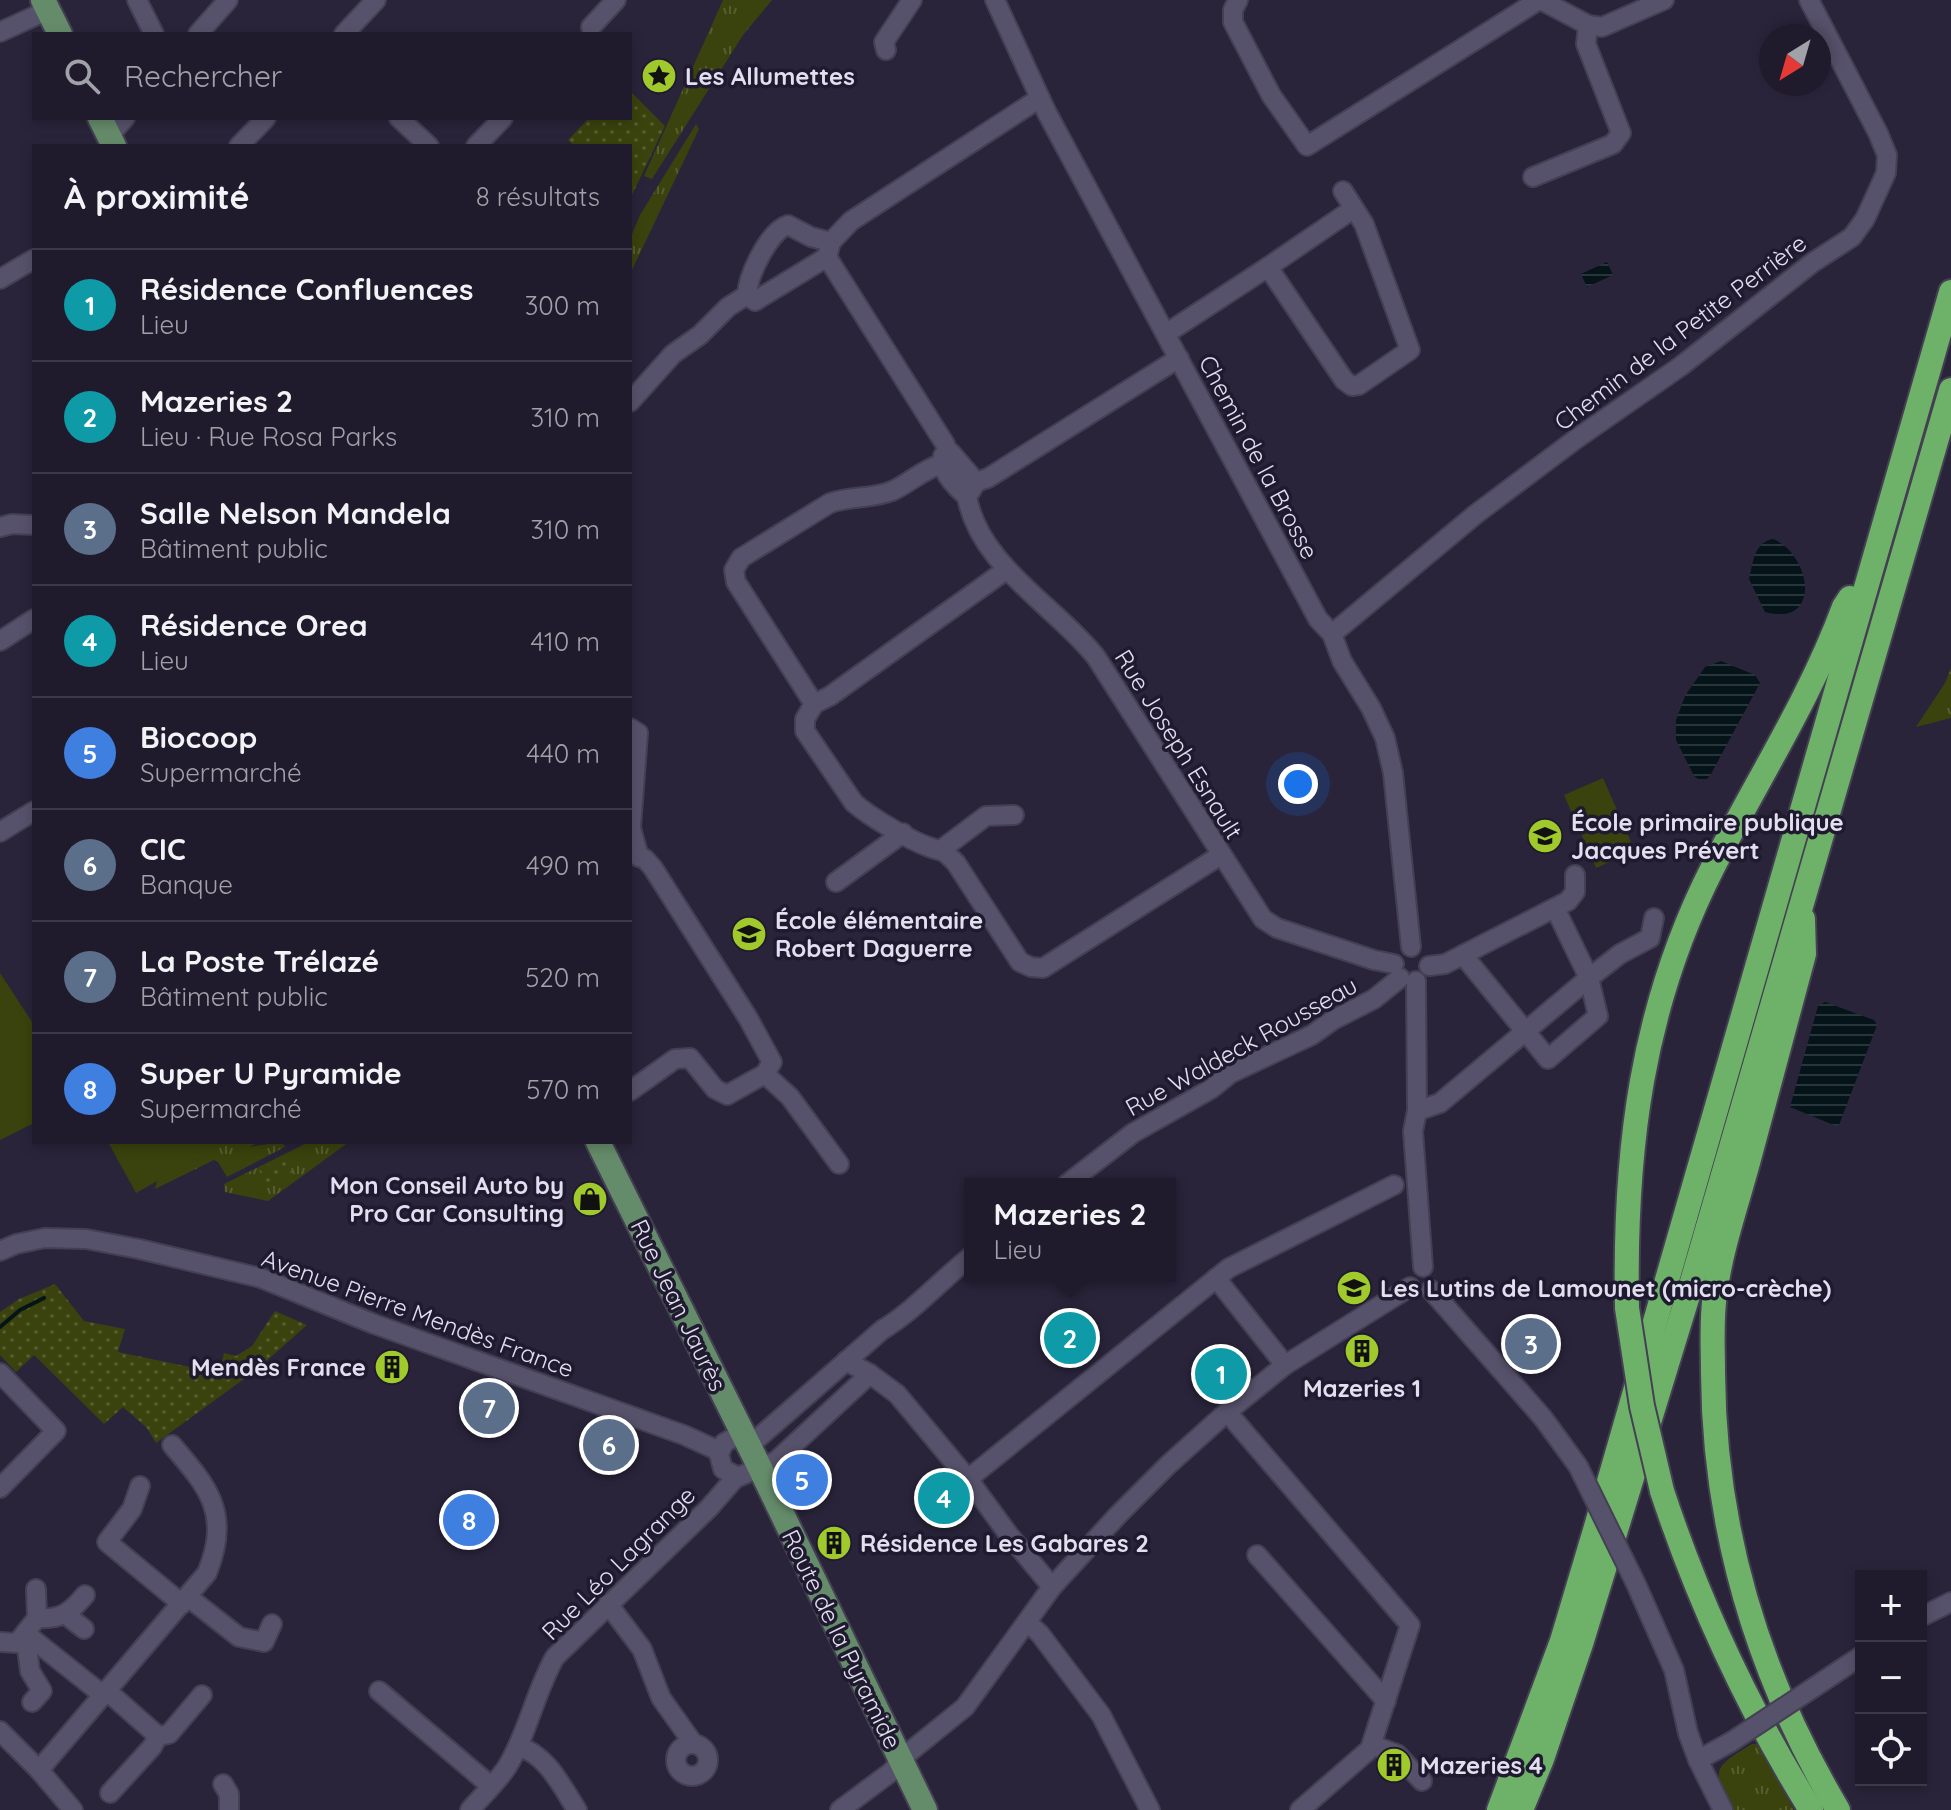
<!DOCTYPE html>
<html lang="fr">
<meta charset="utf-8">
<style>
:root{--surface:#1f1b2c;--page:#2c2838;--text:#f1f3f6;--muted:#a1a1a9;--line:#3c3948;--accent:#a0c92c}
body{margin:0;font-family:Quicksand,sans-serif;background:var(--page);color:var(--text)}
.controls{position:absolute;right:24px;bottom:24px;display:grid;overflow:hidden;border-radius:0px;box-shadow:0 4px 12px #0003}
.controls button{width:72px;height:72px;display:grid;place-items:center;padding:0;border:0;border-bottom:2px solid var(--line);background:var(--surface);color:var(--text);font:40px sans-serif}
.compass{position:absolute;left:1759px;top:24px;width:72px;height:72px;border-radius:50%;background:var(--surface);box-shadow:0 4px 12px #0003;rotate:217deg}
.you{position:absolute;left:1298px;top:784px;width:28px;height:28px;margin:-20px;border:6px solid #fff;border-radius:50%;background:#1a73e8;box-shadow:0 0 0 12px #1a73e833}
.badge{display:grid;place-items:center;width:52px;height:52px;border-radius:50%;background:var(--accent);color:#fff;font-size:26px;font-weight:700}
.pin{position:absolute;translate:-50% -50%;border:4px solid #fff;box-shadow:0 2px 8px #0006}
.popup{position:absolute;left:964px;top:1178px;width:212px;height:104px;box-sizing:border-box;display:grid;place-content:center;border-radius:0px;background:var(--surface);filter:drop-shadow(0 2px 6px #0005);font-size:26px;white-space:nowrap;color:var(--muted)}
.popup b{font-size:30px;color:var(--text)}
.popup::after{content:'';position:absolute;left:50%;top:100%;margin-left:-16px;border:16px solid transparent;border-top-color:var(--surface)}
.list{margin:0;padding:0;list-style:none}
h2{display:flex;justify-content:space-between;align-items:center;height:104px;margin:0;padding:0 32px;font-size:34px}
h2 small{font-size:26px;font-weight:400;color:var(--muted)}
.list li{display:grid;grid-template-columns:52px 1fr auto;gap:24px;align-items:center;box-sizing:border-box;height:112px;padding:0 32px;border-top:2px solid var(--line)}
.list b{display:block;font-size:30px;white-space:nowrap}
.list p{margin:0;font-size:26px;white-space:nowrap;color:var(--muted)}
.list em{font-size:26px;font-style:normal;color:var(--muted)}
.icon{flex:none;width:44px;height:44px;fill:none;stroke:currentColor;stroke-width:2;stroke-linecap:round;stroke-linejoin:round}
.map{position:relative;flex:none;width:1951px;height:1810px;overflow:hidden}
.search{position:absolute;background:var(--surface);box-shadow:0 4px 12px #0003;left:32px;top:32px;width:600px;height:88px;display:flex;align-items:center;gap:20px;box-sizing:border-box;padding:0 28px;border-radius:0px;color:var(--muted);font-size:30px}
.panel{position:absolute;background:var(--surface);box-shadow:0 4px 12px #0003;left:32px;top:144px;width:600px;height:1000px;border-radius:0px}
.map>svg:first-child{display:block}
</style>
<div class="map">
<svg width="1951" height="1810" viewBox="0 0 1951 1810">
<defs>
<pattern id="grass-tufts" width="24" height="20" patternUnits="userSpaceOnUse" patternTransform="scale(2)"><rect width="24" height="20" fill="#3a430d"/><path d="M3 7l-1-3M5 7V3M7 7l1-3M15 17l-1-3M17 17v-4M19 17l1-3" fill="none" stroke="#565e31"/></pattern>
<pattern id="park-dots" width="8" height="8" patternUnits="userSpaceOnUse" patternTransform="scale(2)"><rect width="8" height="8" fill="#3a430d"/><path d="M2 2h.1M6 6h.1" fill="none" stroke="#565e31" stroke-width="1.8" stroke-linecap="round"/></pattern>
<pattern id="water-rules" width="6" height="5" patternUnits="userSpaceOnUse" patternTransform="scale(2)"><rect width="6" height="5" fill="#041419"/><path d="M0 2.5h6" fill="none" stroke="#28363b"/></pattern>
</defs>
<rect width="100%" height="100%" fill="#29243a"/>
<g fill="url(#grass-tufts)">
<polygon points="723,0 772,0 743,35 652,179 644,176"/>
<polygon points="696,124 699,129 630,274 630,239 640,215"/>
<polygon points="1951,668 1951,718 1916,727 1945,683"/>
<polygon points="214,1142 260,1142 249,1147 282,1142 285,1147 227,1177 218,1162 214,1160 155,1189 159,1173"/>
<polygon points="309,1142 349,1142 268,1201 225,1192 224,1184"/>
<path d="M1752 1744H1757L1794 1810H1734C1710 1771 1713 1767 1752 1744Z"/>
</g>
<g fill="url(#park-dots)">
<polygon points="630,91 665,126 630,199 630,146 574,146 568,140 589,118 630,118"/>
<polygon points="285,1157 293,1172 268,1186 259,1170"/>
<polygon points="55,1284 84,1321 125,1329 118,1352 219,1373 224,1353 236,1356 252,1346 275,1311 307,1325 255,1371 156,1443 147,1428 123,1407 104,1424 34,1355 16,1372 0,1355 0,1312 19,1299"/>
</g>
<g fill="#3a430d">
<polygon points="1603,778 1635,851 1596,868 1564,795"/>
<polygon points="0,973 34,1025 34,1123 0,1140"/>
<polygon points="108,1142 227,1142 136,1193"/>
</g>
<g fill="url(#water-rules)">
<polygon points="1607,262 1613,275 1587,287 1581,274"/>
<path d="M1773 539C1811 554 1823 628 1765 612L1749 579C1753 563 1754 542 1773 539Z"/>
<polygon points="1721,661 1755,675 1760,683 1711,774 1707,779 1698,779 1694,776 1676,740 1676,720 1685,696 1705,667"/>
<polygon points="1825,1002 1874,1020 1877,1025 1839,1125 1836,1126 1790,1107 1818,1006"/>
</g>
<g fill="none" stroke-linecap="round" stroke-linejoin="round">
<polyline stroke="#041419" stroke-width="4" points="0,1327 20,1310 44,1298"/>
<defs>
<g id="minor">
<polyline points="137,0 154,34"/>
<polyline points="995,0 1046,111 1318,619 1332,634 1342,661 1371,708 1385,738 1393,773 1411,947"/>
<polyline points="1238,0 1233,10 1233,22 1271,95 1307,146 1539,0"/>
<polyline points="1541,0 1588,25 1602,27 1664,0"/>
<polyline points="591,27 616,0"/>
<polyline points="0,32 48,10"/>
<polyline points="198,34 228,0"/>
<polyline points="344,34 376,0"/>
<polyline points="886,50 884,42 912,0"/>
<polyline points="399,118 429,146"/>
<polyline points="109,136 125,118"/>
<polyline points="239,146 266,118"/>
<polyline points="476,146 503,118"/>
<polyline points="1533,177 1613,144 1621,133 1586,44 1588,25"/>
<polyline points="827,257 945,444 948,453"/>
<polyline points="1268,267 1353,209"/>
<polyline points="0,279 34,259"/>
<path d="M747 295C748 275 769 231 788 225L811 237 831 242"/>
<polyline points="1167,333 1268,267 1344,380 1352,386 1359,385 1410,350 1364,224 1343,191"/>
<polyline points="630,402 673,354 700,335 728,307 747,295 755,301 827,257 831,242 851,221 1040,98"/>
<path d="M951 453 976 482 971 491 963 493C953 484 939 469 943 456Z"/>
<path d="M942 464C923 469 910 483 892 491 872 499 850 496 830 503L741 558 734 570 736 582 814 704 830 696 1006 570"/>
<polyline points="976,482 988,478 1179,358"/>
<path d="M966 492C977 565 1054 604 1096 657L1263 919 1277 928 1374 960 1394 964"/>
<polyline points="0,527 12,524 34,525"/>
<polyline points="1332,634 1476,514 1576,439 1681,366 1812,263 1852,237 1865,219 1886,173 1887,155 1878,133 1809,0"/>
<polyline points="0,641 34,619"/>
<path d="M814 704 805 719V731L854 803C870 817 909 840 929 847 946 853 942 849 956 863L1020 962 1031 967 1043 968 1221 855"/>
<polyline points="630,728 638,733 631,828 639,857"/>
<polyline points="0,832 34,811"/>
<polyline points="942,849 986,816 1014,815"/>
<polyline points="836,882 903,833"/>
<polyline points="1463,955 1548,1059 1598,1016 1589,978 1620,954 1650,938 1654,918"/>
<polyline points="1429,966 1445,964 1568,901 1575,892 1575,875"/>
<polyline points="1416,981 1417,1111 1413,1131 1423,1267"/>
<polyline points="765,1074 790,1097 839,1164"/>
<polyline points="630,1091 675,1059 690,1058 715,1089 727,1095 765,1074 772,1062 748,1018 653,868 645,859 639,857"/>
<polyline points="1417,1111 1440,1103 1589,978 1555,908"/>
<polyline points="1067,1184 1133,1133 1211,1089 1231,1073 1312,1035 1333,1020 1374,999 1400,978"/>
<polyline points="0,1251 16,1244 45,1238 86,1239 139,1249 261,1278 374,1324 684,1435 719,1451"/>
<polyline points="1216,1278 1285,1365"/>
<polyline points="1431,1290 1543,1418 1578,1466"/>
<polyline points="846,1361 870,1374 897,1394 968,1479 1009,1535 1052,1587"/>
<polyline points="0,1373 56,1431 0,1488"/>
<polyline points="1227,1412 1410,1625 1370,1749 1300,1810"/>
<polyline points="742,1433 724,1443 719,1454 723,1469 738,1477 776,1461 870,1374"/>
<path d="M749 1446 882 1330C915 1310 940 1281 970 1257"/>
<polyline points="968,1479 1229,1268 1394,1185"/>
<polyline points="140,1486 132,1509 107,1542 182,1604"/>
<polyline points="1257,1555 1386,1701"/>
<polyline points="1636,1584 1674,1670 1688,1733 1698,1760 1723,1810"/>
<polyline points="36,1589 37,1618"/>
<polyline points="188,1597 239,1637 264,1642 272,1624"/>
<polyline points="608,1604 642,1649 661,1698 693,1743"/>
<polyline points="65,1614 84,1629"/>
<polyline points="1921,1617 1951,1602"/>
<polyline points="1027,1622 1040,1634 1101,1715 1150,1810"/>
<polyline points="0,1642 17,1643 25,1633 103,1695"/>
<polyline points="1813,1688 1861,1656"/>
<polyline points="106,1690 158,1736 169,1734 202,1695"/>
<polyline points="379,1691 491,1786"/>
<path d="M32 1702 42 1691 30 1671 25 1633 37 1618C61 1620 71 1612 85 1595"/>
<polyline points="0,1731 39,1770 73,1810"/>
<circle cx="692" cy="1760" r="16"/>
<polyline points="1372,1745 1397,1754 1422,1781"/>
<path d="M518 1746C547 1755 561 1785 577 1810"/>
<polyline points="1698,1760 1731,1742"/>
<path d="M39 1770 207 1573C231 1514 209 1488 172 1445"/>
<polyline points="223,1784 229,1794 229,1810"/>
<polyline points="110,1793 152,1747 158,1736"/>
<path d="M470 1810C482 1796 497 1782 507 1767 528 1733 535 1692 555 1657L709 1508 736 1477"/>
<polyline points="840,1810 891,1772 907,1754 965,1707 1052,1587 1119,1514 1168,1465 1227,1412 1285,1365 1410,1287"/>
</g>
<g id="major">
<polyline points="43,0 60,34"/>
<polyline points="100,118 114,146"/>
<polyline points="598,1142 760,1468 925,1810"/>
</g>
<g id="highway">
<path d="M1803 919 1804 954C1785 1023 1767 1091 1749 1159 1737 1204 1721 1248 1715 1294 1711 1320 1713 1347 1713 1373 1714 1531 1758 1675 1838 1810"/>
<path d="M1627 1308C1624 1152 1641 1008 1713 867 1757 780 1810 699 1844 607L1850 598"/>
<path d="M1662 1491C1699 1603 1749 1710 1811 1810"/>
<polyline points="1499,1810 1562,1641 1596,1527 1951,292"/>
<polyline points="1521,1810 1542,1759 1581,1644 1689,1292 1951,390"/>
</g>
</defs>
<use href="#minor" stroke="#443f52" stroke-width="22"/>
<use href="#major" stroke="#443f52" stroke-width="28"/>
<use href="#highway" stroke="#443f52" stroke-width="28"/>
<use href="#minor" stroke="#57526b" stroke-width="18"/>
<use href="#major" stroke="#658c6a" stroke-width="24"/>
<use href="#highway" stroke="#6eb26a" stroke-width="24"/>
<defs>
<g id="minor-bridge">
<polyline points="1578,1466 1636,1584"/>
<polyline points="1731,1742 1813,1688"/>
</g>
<polyline id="highway-bridge" points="1627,1308 1642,1406 1662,1491"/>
</defs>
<use href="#minor-bridge" stroke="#443f52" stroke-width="22" stroke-linecap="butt"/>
<use href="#highway-bridge" stroke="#443f52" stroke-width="28" stroke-linecap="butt"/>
<use href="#minor-bridge" stroke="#57526b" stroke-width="18"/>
<use href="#highway-bridge" stroke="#6eb26a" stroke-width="24"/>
</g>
<defs>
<symbol id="sight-disc" viewBox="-11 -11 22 22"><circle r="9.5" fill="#a0c92c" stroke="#1f1a30"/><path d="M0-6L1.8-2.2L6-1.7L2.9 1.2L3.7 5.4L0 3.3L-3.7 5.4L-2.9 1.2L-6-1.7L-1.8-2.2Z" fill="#111"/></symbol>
<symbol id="school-disc" viewBox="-11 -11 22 22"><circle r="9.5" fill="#a0c92c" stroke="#1f1a30"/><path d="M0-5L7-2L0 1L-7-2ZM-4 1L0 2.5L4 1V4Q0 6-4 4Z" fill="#111"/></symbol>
<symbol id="shop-disc" viewBox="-11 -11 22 22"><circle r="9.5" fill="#a0c92c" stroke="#1f1a30"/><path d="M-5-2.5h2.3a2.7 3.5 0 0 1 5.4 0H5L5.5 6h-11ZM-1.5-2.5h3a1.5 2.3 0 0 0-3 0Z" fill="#111"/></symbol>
<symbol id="building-disc" viewBox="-11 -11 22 22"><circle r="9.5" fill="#a0c92c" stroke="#1f1a30"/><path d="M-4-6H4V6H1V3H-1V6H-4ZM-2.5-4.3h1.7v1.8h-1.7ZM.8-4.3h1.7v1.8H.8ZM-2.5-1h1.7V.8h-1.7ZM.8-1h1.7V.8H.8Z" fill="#111"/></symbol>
</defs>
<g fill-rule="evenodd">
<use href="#sight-disc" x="639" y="56" width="40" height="40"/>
<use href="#school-disc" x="1525" y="816" width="40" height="40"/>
<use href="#school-disc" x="729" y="914" width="40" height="40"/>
<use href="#shop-disc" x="570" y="1179" width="40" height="40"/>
<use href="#school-disc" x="1334" y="1268" width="40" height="40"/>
<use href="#building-disc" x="1342" y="1331" width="40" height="40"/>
<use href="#building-disc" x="372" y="1347" width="40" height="40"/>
<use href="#building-disc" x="814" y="1523" width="40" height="40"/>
<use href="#building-disc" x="1374" y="1745" width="40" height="40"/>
</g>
<g text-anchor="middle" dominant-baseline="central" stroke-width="7" stroke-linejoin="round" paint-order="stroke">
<g font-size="24" font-weight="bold" fill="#e2dfee" stroke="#1f1a30" text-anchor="start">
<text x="685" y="76">Les Allumettes</text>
<text x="1571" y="822">École primaire publique<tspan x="1571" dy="28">Jacques Prévert</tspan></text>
<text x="775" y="920">École élémentaire<tspan x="775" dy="28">Robert Daguerre</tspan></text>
<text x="564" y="1185" text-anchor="end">Mon Conseil Auto by<tspan x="564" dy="28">Pro Car Consulting</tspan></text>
<text x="1380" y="1288">Les Lutins de Lamounet (micro-crèche)</text>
<text x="366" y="1367" text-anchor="end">Mendès France</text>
<text x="1362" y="1388" text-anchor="middle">Mazeries 1</text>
<text x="860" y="1543">Résidence Les Gabares 2</text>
<text x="1420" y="1765">Mazeries 4</text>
</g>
<g font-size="24" fill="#e2dfee" stroke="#1f1a30">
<text transform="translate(1680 332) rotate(-37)">Chemin de la Petite Perrière</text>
<text transform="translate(1259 457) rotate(62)">Chemin de la Brosse</text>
<text transform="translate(1179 744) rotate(58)">Rue Joseph Esnault</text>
<text transform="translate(1241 1046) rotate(-29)">Rue Waldeck Rousseau</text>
<text transform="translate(679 1305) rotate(64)">Rue Jean Jaurès</text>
<text transform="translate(418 1313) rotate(20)">Avenue Pierre Mendès France</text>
<text transform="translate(618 1563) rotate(-45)">Rue Léo Lagrange</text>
<text transform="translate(842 1639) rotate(64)">Route de la Pyramide</text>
</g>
</g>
</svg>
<div class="controls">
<button>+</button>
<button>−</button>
<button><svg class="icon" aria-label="locate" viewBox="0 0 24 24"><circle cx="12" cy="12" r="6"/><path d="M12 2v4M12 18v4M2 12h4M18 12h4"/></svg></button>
</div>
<svg class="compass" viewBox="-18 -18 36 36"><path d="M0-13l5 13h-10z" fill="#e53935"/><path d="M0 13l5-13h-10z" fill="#a1a1a9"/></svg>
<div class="you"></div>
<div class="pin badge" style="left:1221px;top:1374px;background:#0f9aa8">1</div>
<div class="pin badge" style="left:1070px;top:1338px;background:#0f9aa8">2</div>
<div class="popup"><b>Mazeries 2</b>Lieu</div>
<div class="pin badge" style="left:1531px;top:1344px;background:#5c6f8a">3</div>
<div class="pin badge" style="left:944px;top:1498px;background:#0f9aa8">4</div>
<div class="pin badge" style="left:802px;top:1480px;background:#3f7fe0">5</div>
<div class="pin badge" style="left:609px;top:1445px;background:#5c6f8a">6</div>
<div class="pin badge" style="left:489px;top:1408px;background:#5c6f8a">7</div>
<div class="pin badge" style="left:469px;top:1520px;background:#3f7fe0">8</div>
<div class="search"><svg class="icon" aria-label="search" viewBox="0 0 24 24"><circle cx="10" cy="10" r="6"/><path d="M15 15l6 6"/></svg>Rechercher</div>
<section class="panel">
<h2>À proximité<small>8 résultats</small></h2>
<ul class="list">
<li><span class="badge" style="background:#0f9aa8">1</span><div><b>Résidence Confluences</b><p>Lieu</p></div><em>300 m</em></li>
<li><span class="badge" style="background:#0f9aa8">2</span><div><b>Mazeries 2</b><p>Lieu · Rue Rosa Parks</p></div><em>310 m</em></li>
<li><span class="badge" style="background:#5c6f8a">3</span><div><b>Salle Nelson Mandela</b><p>Bâtiment public</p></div><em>310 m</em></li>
<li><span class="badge" style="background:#0f9aa8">4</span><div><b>Résidence Orea</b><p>Lieu</p></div><em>410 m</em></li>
<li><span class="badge" style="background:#3f7fe0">5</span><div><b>Biocoop</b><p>Supermarché</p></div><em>440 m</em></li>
<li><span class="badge" style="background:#5c6f8a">6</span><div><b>CIC</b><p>Banque</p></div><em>490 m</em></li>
<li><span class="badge" style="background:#5c6f8a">7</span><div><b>La Poste Trélazé</b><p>Bâtiment public</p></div><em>520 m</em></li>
<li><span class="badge" style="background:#3f7fe0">8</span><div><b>Super U Pyramide</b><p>Supermarché</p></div><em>570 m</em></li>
</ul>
</section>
</div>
